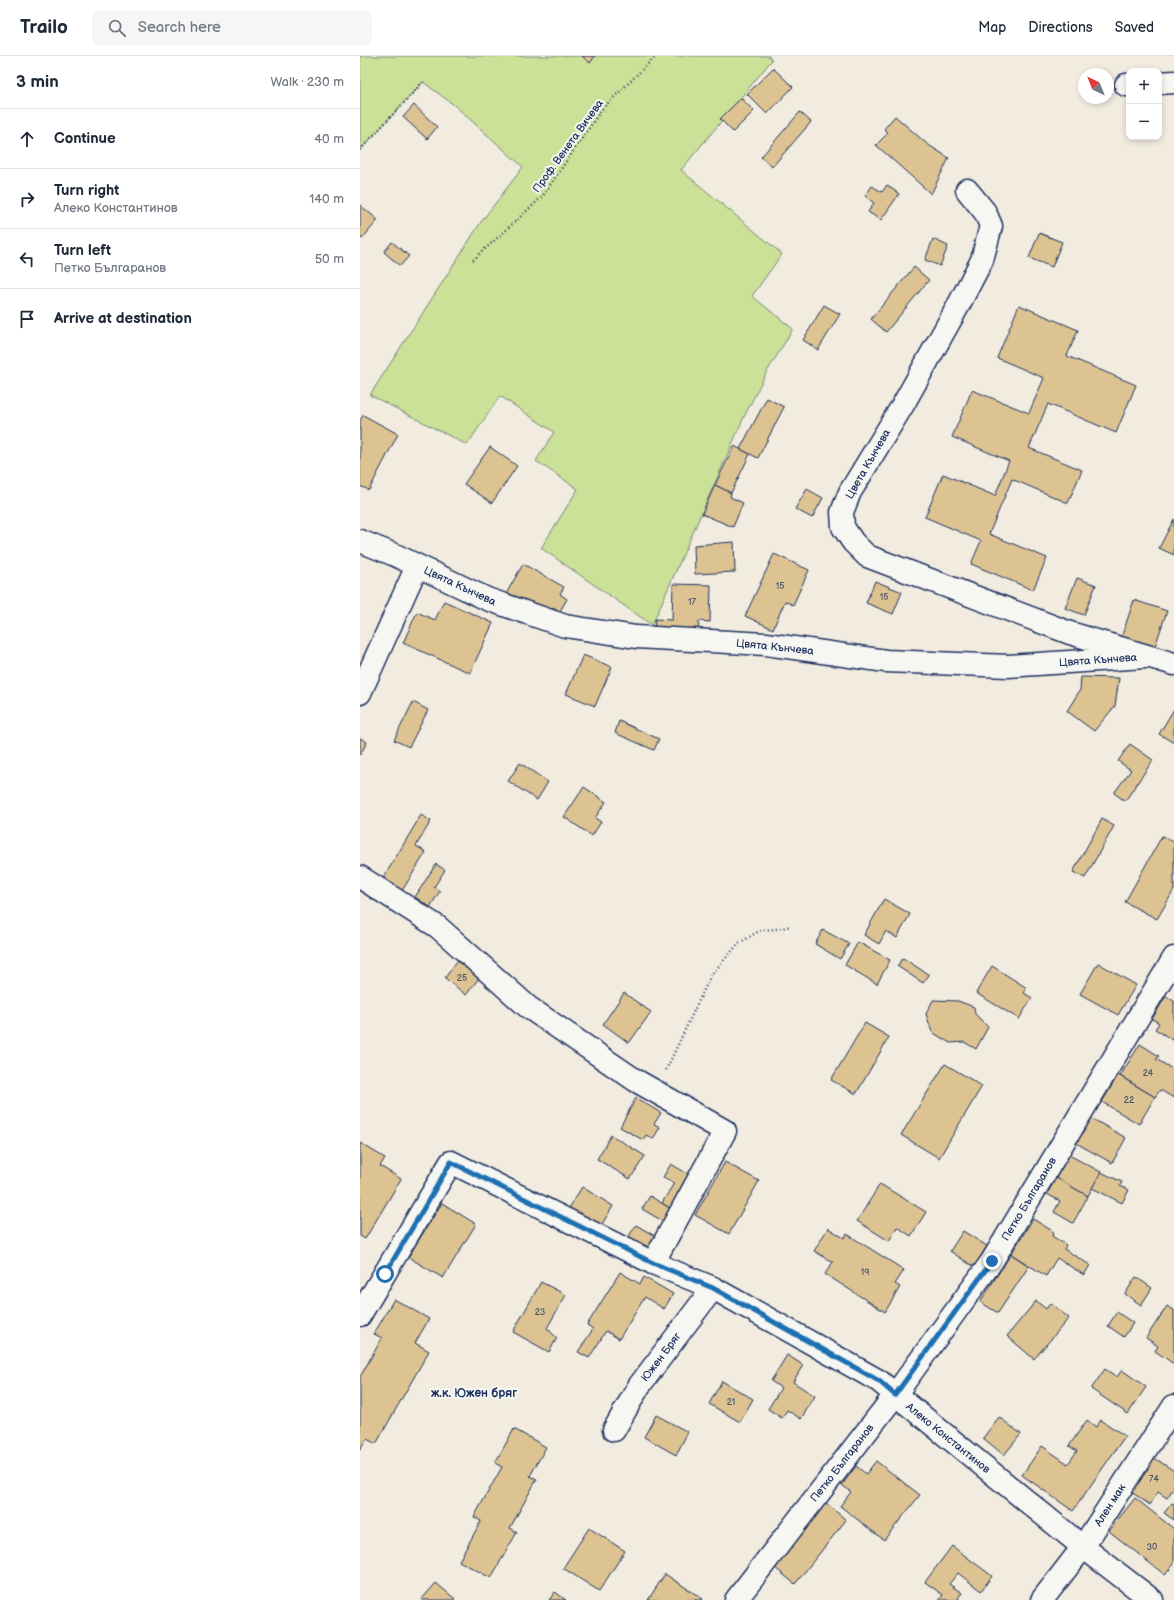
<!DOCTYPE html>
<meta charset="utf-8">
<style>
:root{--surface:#fff;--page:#f6f6f7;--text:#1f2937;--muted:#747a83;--line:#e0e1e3}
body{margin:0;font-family:"Balsamiq Sans",sans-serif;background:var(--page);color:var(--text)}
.controls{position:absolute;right:12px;top:12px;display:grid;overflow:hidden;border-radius:8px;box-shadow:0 2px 6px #0003}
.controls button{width:36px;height:36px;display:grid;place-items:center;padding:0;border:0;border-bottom:1px solid var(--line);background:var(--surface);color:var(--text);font:20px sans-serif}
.compass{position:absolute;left:718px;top:12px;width:36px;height:36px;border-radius:50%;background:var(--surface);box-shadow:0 2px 6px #0003;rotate:317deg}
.stop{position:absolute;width:12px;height:12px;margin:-9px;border:3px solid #1f6fb2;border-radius:50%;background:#fff}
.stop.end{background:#1f6fb2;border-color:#fff;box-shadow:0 1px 4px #0008}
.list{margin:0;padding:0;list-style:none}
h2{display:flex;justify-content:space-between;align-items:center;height:52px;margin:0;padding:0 16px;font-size:17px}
h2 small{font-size:13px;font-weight:400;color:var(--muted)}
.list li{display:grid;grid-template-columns:26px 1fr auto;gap:12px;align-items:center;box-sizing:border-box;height:60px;padding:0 16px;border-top:1px solid var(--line)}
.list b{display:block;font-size:15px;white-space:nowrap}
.list p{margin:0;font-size:13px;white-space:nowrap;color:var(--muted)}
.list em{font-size:13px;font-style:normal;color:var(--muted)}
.icon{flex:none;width:22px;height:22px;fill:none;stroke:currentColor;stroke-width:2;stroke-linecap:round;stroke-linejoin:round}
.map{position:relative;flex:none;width:814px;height:1544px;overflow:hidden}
header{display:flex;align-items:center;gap:24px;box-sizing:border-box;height:56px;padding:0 20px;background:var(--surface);border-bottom:1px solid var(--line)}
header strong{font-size:19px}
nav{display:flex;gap:22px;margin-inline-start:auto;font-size:14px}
.search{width:280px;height:36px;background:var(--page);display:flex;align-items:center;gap:10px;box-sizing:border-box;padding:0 14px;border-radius:8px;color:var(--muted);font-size:15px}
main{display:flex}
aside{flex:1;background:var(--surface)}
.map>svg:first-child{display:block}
</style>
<header>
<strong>Trailo</strong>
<div class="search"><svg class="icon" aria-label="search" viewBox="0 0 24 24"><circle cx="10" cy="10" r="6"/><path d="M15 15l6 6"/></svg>Search here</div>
<nav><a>Map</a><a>Directions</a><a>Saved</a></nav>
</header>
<main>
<aside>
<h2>3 min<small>Walk · 230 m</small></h2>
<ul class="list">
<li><svg class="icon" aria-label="ahead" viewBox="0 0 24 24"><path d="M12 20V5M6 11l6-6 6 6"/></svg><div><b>Continue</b></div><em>40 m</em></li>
<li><svg class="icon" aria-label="right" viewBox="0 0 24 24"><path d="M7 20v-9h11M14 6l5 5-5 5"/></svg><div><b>Turn right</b><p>Алеко Константинов</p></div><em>140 m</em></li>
<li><svg class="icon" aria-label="left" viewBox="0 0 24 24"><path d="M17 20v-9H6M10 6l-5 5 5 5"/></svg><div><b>Turn left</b><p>Петко Българанов</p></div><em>50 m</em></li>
<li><svg class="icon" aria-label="arrive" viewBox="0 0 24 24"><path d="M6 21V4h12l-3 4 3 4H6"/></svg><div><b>Arrive at destination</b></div></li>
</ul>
</aside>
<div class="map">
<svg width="814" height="1544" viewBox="0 0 814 1544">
<rect width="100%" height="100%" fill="#f1ecdf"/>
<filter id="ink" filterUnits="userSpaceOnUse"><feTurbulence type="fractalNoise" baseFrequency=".025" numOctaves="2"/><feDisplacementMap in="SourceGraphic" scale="8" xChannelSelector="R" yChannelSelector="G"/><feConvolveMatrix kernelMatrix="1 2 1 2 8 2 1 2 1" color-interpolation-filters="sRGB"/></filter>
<g filter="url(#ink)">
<polygon fill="#cbe197" stroke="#73887a" points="0,0 409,0 412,4 321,114 422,198 392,240 433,273 405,319 384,361 292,569 181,492 218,433 176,405 194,376 140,340 107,389 10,339 121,166 163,111 94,49 63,26 0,94"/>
<g fill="#ddc392" stroke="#1b2f5e">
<polygon points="222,0 235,0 230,7"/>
<polygon points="413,12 433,31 407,58 387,38"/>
<polygon points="381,42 394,55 373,76 360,63"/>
<polygon points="54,49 77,71 67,83 43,61"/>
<polygon points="440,56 451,66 412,111 401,101"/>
<polygon points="535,60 567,88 589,102 571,138 516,89 528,77 524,73"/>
<polygon points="527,129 539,138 521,164 508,156 514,147 505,140 512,130 522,136"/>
<polygon points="0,149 18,164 2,183 0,181"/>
<polygon points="679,177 702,186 692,211 669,202"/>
<polygon points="573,183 588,190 580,210 565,204"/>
<polygon points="32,186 49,200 40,210 24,196"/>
<polygon points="554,211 569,224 526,276 511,263"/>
<polygon points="464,249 480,258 458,294 443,284"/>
<polygon points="659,249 718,274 707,300 776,329 756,377 688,348 669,392 722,414 708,447 652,423 629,478 687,502 673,534 611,508 621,485 565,461 583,418 635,440 649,405 592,381 612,334 669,357 684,322 637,302"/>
<polygon points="407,342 424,351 398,402 380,393"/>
<polygon points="3,359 38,378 9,434 0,430 0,365"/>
<polygon points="374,390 390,398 371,437 355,429"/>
<polygon points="130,391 157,410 132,447 104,428"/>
<polygon points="355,429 371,437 370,441 383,447 373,471 342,458"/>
<polygon points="447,433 463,442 452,462 435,453"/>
<polygon points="814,463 814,499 799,492"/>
<polygon points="374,486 375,516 335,518 334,489"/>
<polygon points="414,498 449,514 433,549 425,545 413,573 385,560"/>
<polygon points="163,508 204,531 200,538 207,543 200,555 193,551 187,561 146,538"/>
<polygon points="717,522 736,529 724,559 705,552"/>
<polygon points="515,525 542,536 533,558 506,547"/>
<polygon points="313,528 351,529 350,566 339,565 338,577 294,575 295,563 312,564"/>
<polygon points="774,544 807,555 793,596 760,585"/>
<polygon points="84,545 133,567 110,617 43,587 57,556 75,564"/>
<polygon points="223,599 252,611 235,650 206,638"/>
<polygon points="721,621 759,622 755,650 734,675 707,655 720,634"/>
<polygon points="53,646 68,654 49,691 34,684"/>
<polygon points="814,653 814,687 799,678"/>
<polygon points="259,665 299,683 294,694 255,677"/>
<polygon points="0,682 7,686 0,699"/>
<polygon points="770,688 793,704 765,745 754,737 771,714 758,705"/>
<polygon points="160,707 188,726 177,744 148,725"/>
<polygon points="224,731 246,746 235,762 241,766 232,780 204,761"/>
<polygon points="61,759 71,765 56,790 66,796 40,838 21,826"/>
<polygon points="742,763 754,770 725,822 713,816"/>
<polygon points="802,780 814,786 814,834 797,863 765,846"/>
<polygon points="76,808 85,814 74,831 80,835 70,851 55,841"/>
<polygon points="524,843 550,858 537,882 526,875 519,888 504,879"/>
<polygon points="463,874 489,888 480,903 455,888"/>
<polygon points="498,886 530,904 517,928 485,909"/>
<polygon points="543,902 569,919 563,927 537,910"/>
<polygon points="97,905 119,922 106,939 85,922"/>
<polygon points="738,907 776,929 758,959 720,938"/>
<polygon points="632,910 667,932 664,937 672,942 659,963 616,937"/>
<polygon points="264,937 291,956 269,987 243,968"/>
<polygon points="806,940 814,945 814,985 795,973 799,967 792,963"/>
<polygon points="573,944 598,945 614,951 615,958 628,971 616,993 604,986 590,987 572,976 566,958"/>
<polygon points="505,967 529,981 496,1038 471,1024"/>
<polygon points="780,988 799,1000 796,1003 814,1014 814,1042 800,1034 795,1041 760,1020"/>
<polygon points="585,1008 622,1030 579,1102 541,1079"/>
<polygon points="758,1019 795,1041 779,1068 742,1046"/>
<polygon points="276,1042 301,1057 294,1068 300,1071 293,1083 286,1079 283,1084 260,1071"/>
<polygon points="731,1062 766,1082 752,1107 716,1087"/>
<polygon points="251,1079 285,1100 270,1123 237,1103"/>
<polygon points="0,1087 25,1102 20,1110 41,1123 5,1183 0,1180"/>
<polygon points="709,1099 741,1116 728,1140 696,1122"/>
<polygon points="365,1106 399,1125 369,1178 335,1159"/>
<polygon points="311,1108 333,1121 313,1154 302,1147 314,1127 303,1121"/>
<polygon points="741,1116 762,1126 760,1130 769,1134 762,1147 732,1132"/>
<polygon points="696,1122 728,1140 713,1167 694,1156 700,1145 687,1138"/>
<polygon points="520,1128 566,1156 551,1180 537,1171 529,1185 497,1165"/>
<polygon points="222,1131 253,1150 239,1173 208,1154"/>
<polygon points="290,1140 313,1154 306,1167 282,1153"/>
<polygon points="82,1147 116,1168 83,1222 48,1201"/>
<polygon points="673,1163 694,1176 692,1180 706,1189 704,1193 730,1209 724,1219 697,1202 686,1220 651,1198"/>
<polygon points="276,1169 295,1180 288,1191 269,1180"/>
<polygon points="468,1172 484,1182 487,1178 544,1214 535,1228 540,1231 525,1256 465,1218 473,1206 454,1195"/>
<polygon points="603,1175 627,1190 614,1211 590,1195"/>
<polygon points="651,1198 669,1210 638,1257 620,1246"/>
<polygon points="260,1216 280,1228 284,1221 313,1238 304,1253 285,1241 259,1283 246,1275 229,1302 218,1296 233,1273 227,1269"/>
<polygon points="776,1221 792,1232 781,1249 765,1238"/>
<polygon points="181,1226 206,1239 187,1272 197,1282 189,1296 153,1276"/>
<polygon points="34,1243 69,1263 55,1287 69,1295 16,1388 7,1383 0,1394 0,1321 22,1282 14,1278"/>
<polygon points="676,1245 686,1253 690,1247 709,1262 674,1303 647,1280"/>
<polygon points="807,1250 814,1254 814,1308 795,1295 798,1290 786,1282"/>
<polygon points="757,1256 773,1267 764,1281 748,1270"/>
<polygon points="427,1299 443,1309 433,1326 455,1340 441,1363 427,1354 422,1362 408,1353 421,1332 411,1325"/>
<polygon points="745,1313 757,1321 762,1314 786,1331 768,1358 731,1333"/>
<polygon points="362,1325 393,1343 380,1366 349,1348"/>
<polygon points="296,1359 328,1376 316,1399 284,1381"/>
<polygon points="639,1361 661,1378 644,1399 623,1382"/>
<polygon points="727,1364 736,1371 741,1364 765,1380 713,1455 662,1419 682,1390 708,1408 717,1395 709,1390"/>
<polygon points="154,1373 186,1391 170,1420 177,1423 150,1472 157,1476 131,1522 99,1505 121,1465 114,1461 142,1411 135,1407"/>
<polygon points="790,1399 814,1415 814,1431 807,1442 798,1436 790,1449 767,1433"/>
<polygon points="516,1405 560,1439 524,1484 480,1450 491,1436 482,1429 496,1410 506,1418"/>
<polygon points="775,1442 814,1473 814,1508 805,1519 749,1475"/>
<polygon points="466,1447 486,1464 435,1528 414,1511"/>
<polygon points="812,1447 814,1448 814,1464 804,1457"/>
<polygon points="229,1472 265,1495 239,1535 203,1512"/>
<polygon points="592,1490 632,1520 621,1535 598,1517 589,1528 602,1537 598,1542 600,1544 579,1544 583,1539 565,1526"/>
<polygon points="305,1518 343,1543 342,1544 288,1544"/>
<polygon points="76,1527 95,1543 94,1544 61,1544"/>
<polygon points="195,1536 206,1544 189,1544"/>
</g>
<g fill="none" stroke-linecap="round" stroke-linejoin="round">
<defs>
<g id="minor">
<polyline points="799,27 814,26"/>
<polyline points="766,29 769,29"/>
<polyline points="607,134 625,156 631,170 622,204 597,252 544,347 490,436 482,456 483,471 493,486 507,500 710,577 814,608"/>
<polyline points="0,485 35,499 127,543 205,570 276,581 406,588 526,605 648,610 785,601"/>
<polyline points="0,637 57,510"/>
<polyline points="0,821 78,871 168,951 275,1024 365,1075 293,1207"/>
<polyline points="0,1259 91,1106 293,1207 353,1232 519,1325 723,1491 792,1544"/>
<polyline points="254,1374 279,1330 353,1232"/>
<polyline points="376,1544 535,1339 632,1205 814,902"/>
<polyline points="682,1544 723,1491 814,1350"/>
</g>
</defs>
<use href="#minor" stroke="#1b2f5e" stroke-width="25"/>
<g stroke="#1b2f5e" stroke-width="2.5" stroke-dasharray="1 3" stroke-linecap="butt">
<polyline points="0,94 63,26"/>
<polyline points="113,204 182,141 242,53 296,0"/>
<polyline points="306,1014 351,919 379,887 401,874 417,873 431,870"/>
</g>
<use href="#minor" stroke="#f6f6f2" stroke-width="22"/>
</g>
</g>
<g fill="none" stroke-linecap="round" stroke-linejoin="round" filter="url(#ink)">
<polyline stroke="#1f6fb2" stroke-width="5" points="25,1218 91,1106 293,1207 353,1232 519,1325 535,1339 632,1205"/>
</g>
<g text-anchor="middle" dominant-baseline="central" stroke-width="4" stroke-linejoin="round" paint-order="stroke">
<g font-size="9" fill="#4c546b">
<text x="420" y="530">15</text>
<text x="524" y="541">15</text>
<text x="332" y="546">17</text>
<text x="102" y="922">25</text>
<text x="788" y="1017">24</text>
<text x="769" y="1044">22</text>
<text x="505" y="1216">19</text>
<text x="180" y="1256">23</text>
<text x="371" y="1346">21</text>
<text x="794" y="1423">74</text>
<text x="792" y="1491">30</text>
</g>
<g font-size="11" fill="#1b2f5e" stroke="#f6f6f2">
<text transform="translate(208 90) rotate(-54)">Проф. Венета Вичева</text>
<text transform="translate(508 408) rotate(-60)">Цвета Кънчева</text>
<text transform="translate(100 530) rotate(25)">Цвята Кънчева</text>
<text transform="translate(415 591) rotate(6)">Цвята Кънчева</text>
<text transform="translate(738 604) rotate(-4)">Цвята Кънчева</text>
<text transform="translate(669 1143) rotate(-59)">Петко Българанов</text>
<text transform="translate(301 1301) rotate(-53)">Южен Бряг</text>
<text transform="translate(588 1382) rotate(39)">Алеко Константинов</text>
<text transform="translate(482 1407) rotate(-52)">Петко Българанов</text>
<text transform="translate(750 1449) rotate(-57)">Ален мак</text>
</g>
<g font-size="12" font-weight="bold" fill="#1b2f5e" stroke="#f6f6f2">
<text x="114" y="1337">ж.к. Южен бряг</text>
</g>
</g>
</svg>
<div class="controls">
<button>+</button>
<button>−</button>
</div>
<svg class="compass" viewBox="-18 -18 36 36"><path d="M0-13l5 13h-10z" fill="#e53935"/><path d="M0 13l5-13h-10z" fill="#747a83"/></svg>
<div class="stop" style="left:25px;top:1218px"></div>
<div class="stop end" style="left:632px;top:1205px"></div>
</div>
</main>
